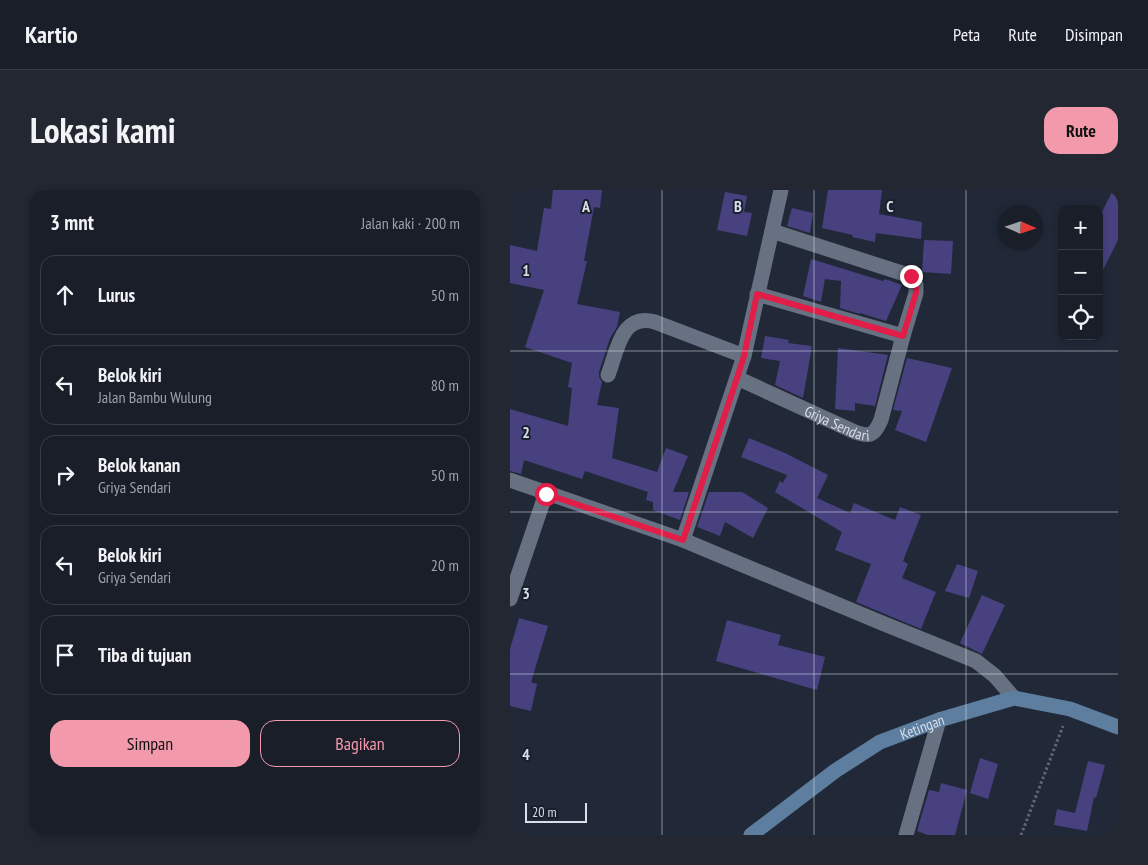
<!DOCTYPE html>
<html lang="id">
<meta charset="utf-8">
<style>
:root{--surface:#191e29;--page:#222731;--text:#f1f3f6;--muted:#9fa2a8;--line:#373c46;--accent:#f29aac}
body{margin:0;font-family:"PT Sans Narrow",sans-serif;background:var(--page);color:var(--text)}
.controls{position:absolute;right:15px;top:15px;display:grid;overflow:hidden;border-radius:10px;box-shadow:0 2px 8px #0003}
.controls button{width:45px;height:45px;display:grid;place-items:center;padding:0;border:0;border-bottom:1px solid var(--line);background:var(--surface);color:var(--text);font:25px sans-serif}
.compass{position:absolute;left:488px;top:15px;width:45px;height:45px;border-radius:50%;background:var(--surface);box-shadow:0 2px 8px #0003;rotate:93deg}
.scale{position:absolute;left:15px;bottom:12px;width:62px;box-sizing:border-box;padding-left:5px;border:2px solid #d9dee8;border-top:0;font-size:14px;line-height:18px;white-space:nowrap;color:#d9dee8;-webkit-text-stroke:4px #181f2d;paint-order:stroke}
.stop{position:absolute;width:15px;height:15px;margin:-11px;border:4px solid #e11d48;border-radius:50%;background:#fff}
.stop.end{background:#e11d48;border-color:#fff;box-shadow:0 1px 5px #0008}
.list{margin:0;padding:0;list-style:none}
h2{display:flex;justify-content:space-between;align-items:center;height:65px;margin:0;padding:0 20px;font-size:21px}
h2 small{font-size:16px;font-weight:400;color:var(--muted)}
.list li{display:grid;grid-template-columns:32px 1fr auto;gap:15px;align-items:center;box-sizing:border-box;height:80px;margin:0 10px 10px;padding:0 10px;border:1px solid var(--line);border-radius:15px}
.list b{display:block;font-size:19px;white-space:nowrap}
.list p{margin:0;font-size:16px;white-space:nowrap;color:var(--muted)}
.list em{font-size:16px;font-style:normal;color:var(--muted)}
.actions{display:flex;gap:10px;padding:15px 20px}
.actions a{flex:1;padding:11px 0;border:1px solid var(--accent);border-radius:15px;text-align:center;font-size:18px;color:var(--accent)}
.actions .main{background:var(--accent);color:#111}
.icon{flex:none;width:28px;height:28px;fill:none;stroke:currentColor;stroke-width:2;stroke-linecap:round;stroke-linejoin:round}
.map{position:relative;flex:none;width:608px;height:645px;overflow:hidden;border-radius:15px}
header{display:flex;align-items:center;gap:30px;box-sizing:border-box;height:70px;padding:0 25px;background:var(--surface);border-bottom:1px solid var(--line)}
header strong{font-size:24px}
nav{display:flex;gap:28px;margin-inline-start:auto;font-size:18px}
.intro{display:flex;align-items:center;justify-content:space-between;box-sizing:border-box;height:120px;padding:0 30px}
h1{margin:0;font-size:35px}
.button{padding:12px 22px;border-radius:15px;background:var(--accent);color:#111;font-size:18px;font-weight:700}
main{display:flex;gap:30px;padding:0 30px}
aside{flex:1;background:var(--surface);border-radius:15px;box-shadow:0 2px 8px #0003}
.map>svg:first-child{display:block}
</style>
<header>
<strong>Kartio</strong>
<nav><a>Peta</a><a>Rute</a><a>Disimpan</a></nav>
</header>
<div class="intro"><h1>Lokasi kami</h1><a class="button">Rute</a></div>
<main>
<aside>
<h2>3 mnt<small>Jalan kaki · 200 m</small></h2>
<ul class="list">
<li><svg class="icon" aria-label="ahead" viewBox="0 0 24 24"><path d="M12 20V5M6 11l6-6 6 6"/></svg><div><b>Lurus</b></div><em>50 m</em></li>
<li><svg class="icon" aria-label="left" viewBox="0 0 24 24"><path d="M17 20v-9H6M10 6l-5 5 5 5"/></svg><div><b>Belok kiri</b><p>Jalan Bambu Wulung</p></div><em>80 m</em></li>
<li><svg class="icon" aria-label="right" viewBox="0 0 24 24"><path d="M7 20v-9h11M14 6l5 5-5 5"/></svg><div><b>Belok kanan</b><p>Griya Sendari</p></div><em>50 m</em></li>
<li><svg class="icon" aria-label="left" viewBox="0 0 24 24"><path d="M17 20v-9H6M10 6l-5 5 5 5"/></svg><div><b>Belok kiri</b><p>Griya Sendari</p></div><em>20 m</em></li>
<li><svg class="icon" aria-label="arrive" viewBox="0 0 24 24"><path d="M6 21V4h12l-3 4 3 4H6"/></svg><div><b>Tiba di tujuan</b></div></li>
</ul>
<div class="actions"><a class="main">Simpan</a><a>Bagikan</a></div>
</aside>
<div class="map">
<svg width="608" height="645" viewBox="0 0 608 645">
<rect width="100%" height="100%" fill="#212837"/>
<g fill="#474180">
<polygon points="43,0 92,0 90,18 84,17 74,71 77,71 67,114 110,122 107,137 100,148 89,182 89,187 92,192 87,215 109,218 102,268 147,282 156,258 178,266 163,302 179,302 170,330 143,320 143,312 136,310 138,302 75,281 72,289 14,270 11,284 0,281 0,219 58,236 62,198 58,197 62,173 15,157 34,100 0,93 0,55 27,61 34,18 41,19"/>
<polygon points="318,0 372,0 369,24 412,32 411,49 366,43 365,52 342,47 343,45 312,38"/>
<polygon points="603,0 608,0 608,50 589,88 589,28"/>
<polygon points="215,2 237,6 234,22 242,23 237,46 207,40"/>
<polygon points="282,18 303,23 300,43 277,36"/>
<polygon points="414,50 443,51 441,84 412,82"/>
<polygon points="301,69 373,91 375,89 392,95 376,131 350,123 350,124 330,118 331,91 315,89 311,112 293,106"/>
<polygon points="255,146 279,150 278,153 302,156 293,208 265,195 270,171 251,168"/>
<polygon points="328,158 378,165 365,216 345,213 345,221 325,219"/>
<polygon points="397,168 442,178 416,252 385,240 392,221 383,220"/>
<polygon points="239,248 275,263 318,285 307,308 340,323 344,313 385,330 390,317 411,325 393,371 398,374 392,388 426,402 411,439 346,412 361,374 325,360 332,342 265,302 270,291 273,293 277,285 231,267"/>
<polygon points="199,302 232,302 258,318 243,348 215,332 210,346 187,337"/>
<polygon points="447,374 468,381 459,408 435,401"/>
<polygon points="472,405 495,415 472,464 450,453"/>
<polygon points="9,428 38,436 21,492 27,494 21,521 0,516 0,459"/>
<polygon points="217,430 271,445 268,455 315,467 307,500 206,471"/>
<polygon points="470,568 488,574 478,609 460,603"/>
<polygon points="578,571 595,575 586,608 584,607 577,641 544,635 547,619 565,623"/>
<polygon points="431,593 457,600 445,645 418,645 407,641 419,600 429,602"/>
</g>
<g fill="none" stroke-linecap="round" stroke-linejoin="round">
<polyline stroke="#606774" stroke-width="3" stroke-dasharray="2.5 2.5" stroke-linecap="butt" points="511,645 553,536"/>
<g stroke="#687182" stroke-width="15">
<polyline points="262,41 401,86 406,95 406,103 393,146"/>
<path d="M98 185C107 162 111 122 145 132L234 166"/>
<path id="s1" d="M227 188 345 242C360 247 364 246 371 230L393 146 247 104"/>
<polyline points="0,290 173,350 372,433 466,471 485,486 504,508"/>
<polyline points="173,350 234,166 271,0"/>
<polyline points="0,409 36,303"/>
<polyline points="396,645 429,530"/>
</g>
<path stroke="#5d7e9e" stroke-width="15" id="s2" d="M241 645 325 581 370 552 429 530 504 508 560 519 608 537"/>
</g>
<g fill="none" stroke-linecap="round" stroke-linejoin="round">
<path stroke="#e11d48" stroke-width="6" d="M36 304 173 350 227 188 234 166 247 104 393 146 406 103C406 95 406 91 401 86"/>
</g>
<path fill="none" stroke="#d9dee8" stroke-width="1" stroke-opacity="0.55" d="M152 0V645M304 0V645M456 0V645M0 161H608M0 322H608M0 484H608"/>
<g text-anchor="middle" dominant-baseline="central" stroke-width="4" stroke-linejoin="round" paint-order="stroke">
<g font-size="15" fill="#d9dee8" stroke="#181f2d">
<text stroke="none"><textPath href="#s1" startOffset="110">Griya Sendari</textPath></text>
<text stroke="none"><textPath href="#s2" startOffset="204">Ketingan</textPath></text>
</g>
</g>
<g font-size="16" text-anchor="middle" font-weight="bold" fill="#d9dee8" stroke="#181f2d" stroke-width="4" stroke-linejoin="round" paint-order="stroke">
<text x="76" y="22">A</text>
<text x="228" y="22">B</text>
<text x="380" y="22">C</text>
<text x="16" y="86">1</text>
<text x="16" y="248">2</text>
<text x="16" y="409">3</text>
<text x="16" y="570">4</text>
</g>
</svg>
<div class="controls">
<button>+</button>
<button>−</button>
<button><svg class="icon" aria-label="locate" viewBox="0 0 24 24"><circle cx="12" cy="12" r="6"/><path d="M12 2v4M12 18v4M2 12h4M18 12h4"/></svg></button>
</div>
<svg class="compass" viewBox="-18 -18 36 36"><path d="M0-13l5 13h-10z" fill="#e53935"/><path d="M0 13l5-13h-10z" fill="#9fa2a8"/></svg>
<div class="scale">20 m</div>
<div class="stop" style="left:36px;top:304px"></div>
<div class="stop end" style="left:401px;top:86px"></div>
</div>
</main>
